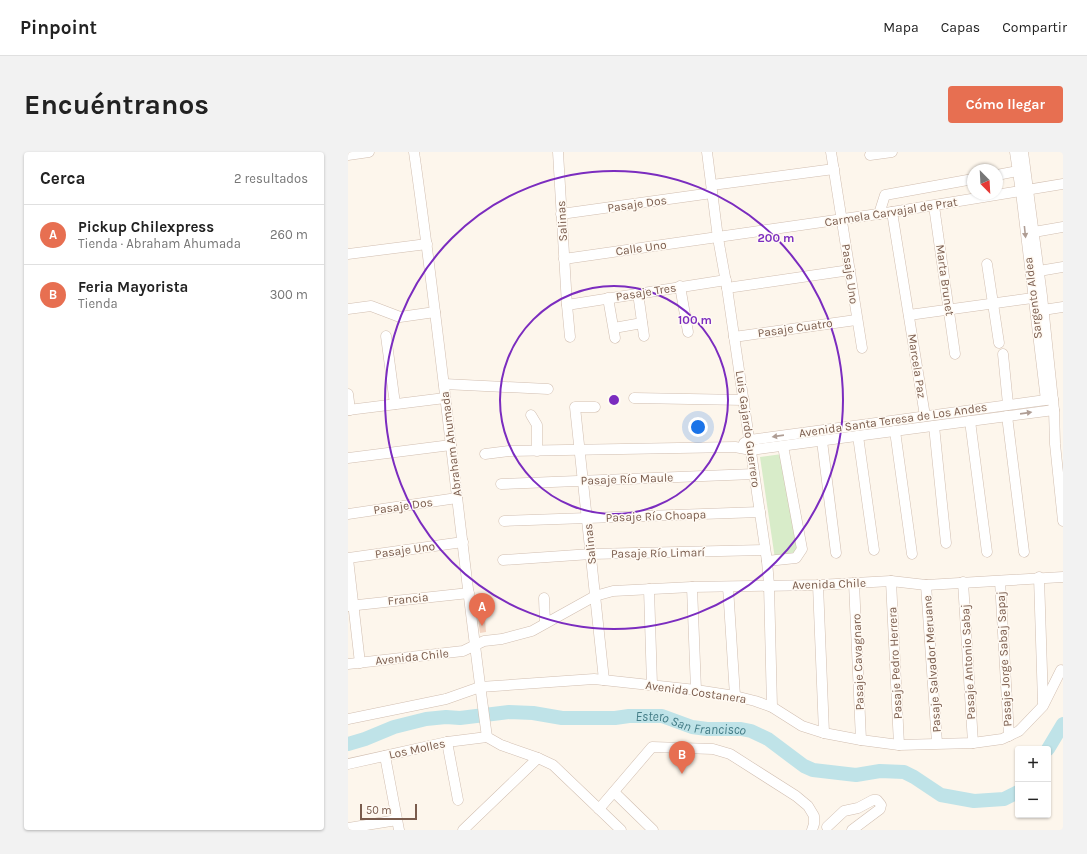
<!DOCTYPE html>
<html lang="es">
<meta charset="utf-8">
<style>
:root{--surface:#fff;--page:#f2f2f2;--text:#222;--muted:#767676;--line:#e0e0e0;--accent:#e76f51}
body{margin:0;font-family:Karla,sans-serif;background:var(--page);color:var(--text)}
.controls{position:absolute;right:12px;bottom:12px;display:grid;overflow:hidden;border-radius:4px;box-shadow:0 1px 3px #0004}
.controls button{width:36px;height:36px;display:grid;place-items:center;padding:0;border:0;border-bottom:1px solid var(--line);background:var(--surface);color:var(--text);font:20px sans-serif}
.compass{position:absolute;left:619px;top:12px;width:36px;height:36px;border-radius:50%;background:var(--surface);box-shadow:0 1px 3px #0004;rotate:156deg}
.scale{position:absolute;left:12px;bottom:10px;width:57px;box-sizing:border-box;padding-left:4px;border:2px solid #7a5c4d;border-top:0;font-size:11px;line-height:14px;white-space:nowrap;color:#7a5c4d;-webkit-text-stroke:3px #fffaf3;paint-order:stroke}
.you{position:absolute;left:350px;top:275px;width:14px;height:14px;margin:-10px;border:3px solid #fff;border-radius:50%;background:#1a73e8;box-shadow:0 0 0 6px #1a73e833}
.badge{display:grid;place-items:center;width:26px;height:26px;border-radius:50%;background:var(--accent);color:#fff;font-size:13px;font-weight:700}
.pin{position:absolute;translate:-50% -33px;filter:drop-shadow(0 1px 2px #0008)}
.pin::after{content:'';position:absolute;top:21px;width:14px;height:12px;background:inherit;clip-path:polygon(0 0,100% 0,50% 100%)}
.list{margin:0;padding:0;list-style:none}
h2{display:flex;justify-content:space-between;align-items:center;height:52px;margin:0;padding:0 16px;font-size:17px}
h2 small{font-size:13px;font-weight:400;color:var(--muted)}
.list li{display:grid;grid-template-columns:26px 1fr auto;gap:12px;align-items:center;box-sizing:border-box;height:60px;padding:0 16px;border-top:1px solid var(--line)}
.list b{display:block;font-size:15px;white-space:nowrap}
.list p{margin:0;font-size:13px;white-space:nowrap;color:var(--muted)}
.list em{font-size:13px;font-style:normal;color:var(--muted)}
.map{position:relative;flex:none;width:715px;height:678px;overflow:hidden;border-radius:4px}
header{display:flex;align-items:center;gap:24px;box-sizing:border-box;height:56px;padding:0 20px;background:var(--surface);border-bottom:1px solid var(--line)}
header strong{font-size:19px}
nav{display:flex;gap:22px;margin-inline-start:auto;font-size:14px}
.intro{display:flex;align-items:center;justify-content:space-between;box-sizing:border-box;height:96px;padding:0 24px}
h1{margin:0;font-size:28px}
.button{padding:10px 18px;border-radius:4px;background:var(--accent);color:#fff;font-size:14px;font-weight:700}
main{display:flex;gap:24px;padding:0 24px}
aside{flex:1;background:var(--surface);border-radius:4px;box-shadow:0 1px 3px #0004}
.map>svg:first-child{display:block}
</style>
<header>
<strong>Pinpoint</strong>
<nav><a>Mapa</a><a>Capas</a><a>Compartir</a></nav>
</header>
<div class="intro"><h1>Encuéntranos</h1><a class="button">Cómo llegar</a></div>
<main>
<aside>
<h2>Cerca<small>2 resultados</small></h2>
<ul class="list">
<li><span class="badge">A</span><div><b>Pickup Chilexpress</b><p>Tienda · Abraham Ahumada</p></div><em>260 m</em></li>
<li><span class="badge">B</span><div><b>Feria Mayorista</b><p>Tienda</p></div><em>300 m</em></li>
</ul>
</aside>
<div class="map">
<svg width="715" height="678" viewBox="0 0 715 678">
<rect width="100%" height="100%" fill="#fdf6ec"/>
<polygon fill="#d8ecc9" points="434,302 452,399 446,404 427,407 412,305"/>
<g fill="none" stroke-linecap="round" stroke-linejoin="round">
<g stroke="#bfe3e8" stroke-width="14">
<path id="s1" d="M0 592 17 587 46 575 78 567 98 565 112 566 161 560 185 561 214 566H267L281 564H314L344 575 359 577H393L403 579 420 587 456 614 465 618 508 623 532 619 556 620 566 625 593 643 626 649 656 647 670 640"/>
<polyline points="700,597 715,572"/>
</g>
</g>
<polygon fill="#f3d5c3" points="130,467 137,467 138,480 132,481"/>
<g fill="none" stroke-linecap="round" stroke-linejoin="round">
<defs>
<g id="minor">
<path d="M66 0C94 195 112 390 139 585"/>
<polyline points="210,0 219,153 222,185"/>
<polyline points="359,0 370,86 379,136 419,409 421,433 424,555"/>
<polyline points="483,0 514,196"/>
<polyline points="667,0 673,40 698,248"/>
<polyline points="675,0 694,144 706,258 707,292 715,369"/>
<polyline points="0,3 21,0"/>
<polyline points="522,3 544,0"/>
<polyline points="649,23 670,19"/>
<polyline points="364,33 486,17"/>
<polyline points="586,54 607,202"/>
<polyline points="544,60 577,264"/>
<polyline points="213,62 364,41"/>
<polyline points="531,62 537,43 625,27"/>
<polyline points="686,80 715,75"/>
<polyline points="0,102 79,92"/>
<polyline points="216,107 544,60 715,32"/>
<polyline points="639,112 651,191"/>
<polyline points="691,119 715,115"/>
<polyline points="332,134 340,180"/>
<polyline points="379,136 502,118"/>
<polyline points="290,141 296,184"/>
<polyline points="260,146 267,186"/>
<polyline points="219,153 378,128"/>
<polyline points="0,157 23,154 52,165 87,160"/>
<polyline points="695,158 715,155"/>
<polyline points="561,163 692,145"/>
<polyline points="266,176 294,171"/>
<polyline points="38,184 47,252"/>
<polyline points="386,185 508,168"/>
<polyline points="655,202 660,252"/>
<polyline points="96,232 200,237"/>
<polyline points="0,242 2,258"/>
<polyline points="286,246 396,248"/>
<polyline points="247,255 227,255 256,528"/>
<polyline points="0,258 97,246"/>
<polyline points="183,263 189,273 189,299"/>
<polyline points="659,264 676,400"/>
<polyline points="622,269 639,400"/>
<polyline points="586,274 598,391"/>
<polyline points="547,279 564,402"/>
<polyline points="510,284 526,398"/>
<polyline points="474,289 488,401"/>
<polyline points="396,291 402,288 705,247"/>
<polyline points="137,302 161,299 387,295 403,298 706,258"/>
<polyline points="0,306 103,293"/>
<polyline points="153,332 406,322"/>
<polyline points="0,362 109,346"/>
<polyline points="156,369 412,360"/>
<polyline points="0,406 115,390"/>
<polyline points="0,407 12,511"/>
<polyline points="155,408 243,402 417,398"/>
<polyline points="419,409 448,406 454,397 435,294"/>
<polyline points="691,425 695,551"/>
<polyline points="543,429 551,593"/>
<polyline points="652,429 661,584"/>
<polyline points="615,430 625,591"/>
<polyline points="506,431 513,588"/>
<polyline points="470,433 476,581"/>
<polyline points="578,433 589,591"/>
<polyline points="344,435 348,538"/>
<polyline points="380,435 387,544"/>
<polyline points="301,437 304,533"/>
<polyline points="196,446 197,471"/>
<polyline points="0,454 121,441"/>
<polyline points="0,512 115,499 136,489 154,487 184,479 247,444 265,439 344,435 470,433 543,429 578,433 715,425"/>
<polyline points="0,567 98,547 132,535 246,527 348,538 387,544 407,549 424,555 454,574 476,581 513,588 551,593 625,591 654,587 671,579 695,554 713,518"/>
<polyline points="139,585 153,593 190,606 205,613 273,678"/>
<polyline points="99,590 110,648"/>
<polyline points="37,604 51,678"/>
<polyline points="0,612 99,590 139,585"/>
<polyline points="266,640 305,678"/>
<polyline points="251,657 304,595 365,597 382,602 448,644 460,654 466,664 466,672 464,678"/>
<polyline points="479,675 496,659 510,656 525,648 529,648 533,653 532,657 504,678"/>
<polyline points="0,676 49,668"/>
<polyline points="115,678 190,606"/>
</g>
</defs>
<use href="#minor" stroke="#d1beb0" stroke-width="11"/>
<use href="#minor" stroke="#fff" stroke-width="10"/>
</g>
<defs><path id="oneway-solid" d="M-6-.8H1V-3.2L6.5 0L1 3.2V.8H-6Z"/></defs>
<g fill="#af9d94">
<use href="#oneway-solid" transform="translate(677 80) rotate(84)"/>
<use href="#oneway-solid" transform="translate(678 261) rotate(-8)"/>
<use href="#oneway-solid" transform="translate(430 284) rotate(172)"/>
</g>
<g fill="none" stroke="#7b2cbf" stroke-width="2">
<circle cx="266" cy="248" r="114"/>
<circle cx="266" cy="248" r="229"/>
</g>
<g text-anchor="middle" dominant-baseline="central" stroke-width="3" stroke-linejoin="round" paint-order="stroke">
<g font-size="12" fill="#7a5c4d" stroke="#fffaf3">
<text transform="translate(289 52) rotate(-8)">Pasaje Dos</text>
<text transform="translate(543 60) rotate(-9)">Carmela Carvajal de Prat</text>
<text transform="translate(214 69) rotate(-93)">Salinas</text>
<text transform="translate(293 96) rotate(-8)">Calle Uno</text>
<text transform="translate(502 122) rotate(82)">Pasaje Uno</text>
<text transform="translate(597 128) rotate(82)">Marta Brunet</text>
<text transform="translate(298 140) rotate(-9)">Pasaje Tres</text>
<text transform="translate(685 146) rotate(-97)">Sargento Aldea</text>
<text transform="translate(447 176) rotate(-8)">Pasaje Cuatro</text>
<text transform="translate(569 214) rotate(81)">Marcela Paz</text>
<text transform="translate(545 268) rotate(-8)">Avenida Santa Teresa de Los Andes</text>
<text transform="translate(400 277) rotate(82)">Luis Gajardo Guerrero</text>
<text transform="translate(103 292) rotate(-97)">Abraham Ahumada</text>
<text transform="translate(279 327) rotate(-2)">Pasaje Río Maule</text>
<text transform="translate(55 354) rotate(-8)">Pasaje Dos</text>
<text transform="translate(308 364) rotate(-2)">Pasaje Río Choapa</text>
<text transform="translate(242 392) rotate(-96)">Salinas</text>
<text transform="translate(57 398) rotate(-8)">Pasaje Uno</text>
<text transform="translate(310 401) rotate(-1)">Pasaje Río Limarí</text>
<text transform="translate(481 432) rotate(-2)">Avenida Chile</text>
<text transform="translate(60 447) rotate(-6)">Francia</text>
<text transform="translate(64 505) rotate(-6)">Avenida Chile</text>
<text transform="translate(656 507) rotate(-93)">Pasaje Jorge Sabaj Sapaj</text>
<text transform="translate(510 510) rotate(-92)">Pasaje Cavagnaro</text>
<text transform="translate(620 510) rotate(-93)">Pasaje Antonio Sabaj</text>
<text transform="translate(547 511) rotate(-93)">Pasaje Pedro Herrera</text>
<text transform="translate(584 512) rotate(-94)">Pasaje Salvador Meruane</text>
<text transform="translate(348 540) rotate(8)">Avenida Costanera</text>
<text transform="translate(69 597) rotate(-12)">Los Molles</text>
</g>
<g font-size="13" font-style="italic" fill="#437c86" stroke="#fffaf3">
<text stroke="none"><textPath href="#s1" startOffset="349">Estero San Francisco</textPath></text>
</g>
</g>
<circle cx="266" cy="248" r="6" fill="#7b2cbf" stroke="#fffaf3" stroke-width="2"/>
<g font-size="12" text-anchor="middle" font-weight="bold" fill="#7b2cbf" stroke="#fffaf3" stroke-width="3" stroke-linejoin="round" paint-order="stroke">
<text x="428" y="90">200 m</text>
<text x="347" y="172">100 m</text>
</g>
</svg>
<div class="controls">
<button>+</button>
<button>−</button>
</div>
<svg class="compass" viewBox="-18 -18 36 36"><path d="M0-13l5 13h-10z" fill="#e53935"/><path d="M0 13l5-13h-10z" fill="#767676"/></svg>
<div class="scale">50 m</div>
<div class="you"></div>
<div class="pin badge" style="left:134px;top:474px">A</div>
<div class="pin badge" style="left:334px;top:622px">B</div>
</div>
</main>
